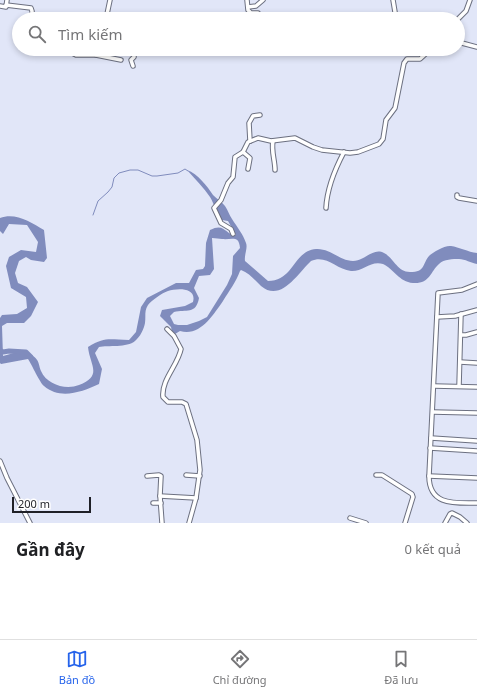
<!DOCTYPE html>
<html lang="vi">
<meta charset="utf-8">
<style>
:root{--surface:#fff;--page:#f2f2f2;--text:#202124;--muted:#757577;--line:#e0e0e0;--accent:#2563eb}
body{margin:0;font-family:"Noto Sans",sans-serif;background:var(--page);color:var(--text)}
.scale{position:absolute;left:12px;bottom:10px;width:79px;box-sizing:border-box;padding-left:4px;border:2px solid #1f2027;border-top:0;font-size:11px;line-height:14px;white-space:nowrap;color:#1f2027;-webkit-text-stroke:3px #fff;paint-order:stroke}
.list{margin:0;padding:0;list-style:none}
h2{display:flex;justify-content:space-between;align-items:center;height:52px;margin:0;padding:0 16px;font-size:17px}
h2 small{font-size:13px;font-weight:400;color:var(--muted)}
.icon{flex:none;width:22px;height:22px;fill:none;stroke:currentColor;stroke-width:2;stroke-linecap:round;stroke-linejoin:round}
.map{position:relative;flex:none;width:477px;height:523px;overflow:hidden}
.search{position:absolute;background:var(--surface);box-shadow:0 2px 6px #0003;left:12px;right:12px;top:12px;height:44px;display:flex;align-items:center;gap:10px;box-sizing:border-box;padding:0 14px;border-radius:22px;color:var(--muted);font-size:15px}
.sheet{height:116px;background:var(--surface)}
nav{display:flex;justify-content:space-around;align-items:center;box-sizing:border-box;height:56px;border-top:1px solid var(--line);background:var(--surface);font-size:11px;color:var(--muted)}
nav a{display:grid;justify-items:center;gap:2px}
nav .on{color:var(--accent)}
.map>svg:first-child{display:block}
</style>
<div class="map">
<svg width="477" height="523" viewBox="0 0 477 523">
<rect width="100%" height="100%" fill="#e1e6f8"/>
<path fill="#808cbd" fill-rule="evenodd" d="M187 170C198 174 207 186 213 195 217 199 221 201 225 206 228 210 229 215 232 219 237 227 243 234 246 243 248 248 244 255 245 261L268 281C294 281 293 251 316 249 330 248 340 261 353 261 365 261 373 247 384 253 394 258 397 272 410 272 426 272 422 264 429 256 433 252 445 245 451 246 459 247 468 252 477 253V264C471 263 465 259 459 259 453 259 444 259 439 264 430 272 430 284 413 283 399 282 394 269 383 264 371 260 362 272 351 271 336 269 326 254 311 261 298 273 281 303 261 286 255 280 249 273 241 270L240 271C236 282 229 291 223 301 213 315 200 337 180 331L175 334 172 332 171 327 160 316 162 310 185 306 193 302C197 287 177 288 168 291 162 293 152 300 148 305 144 311 146 316 145 323 144 329 140 337 135 341 127 348 108 345 99 347L95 353 102 369 99 384C82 392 60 400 44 386 40 383 32 365 28 359L1 364 0 363V318L2 315 17 314 27 308 26 297 11 288 6 266 9 257 21 250 36 252 38 242 27 225 9 224 3 234 0 231V218C15 212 31 222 44 230L47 258 44 262 31 260 26 257 19 261 15 273 18 283 27 287 38 302 31 316 24 323H7L2 326 3 356C12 354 22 349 30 354 40 360 38 363 41 371 47 385 66 390 79 385 103 375 90 366 88 347 106 336 110 340 129 340L136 332 141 307 147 298 176 283H189L196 270 203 269 205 266 206 243 210 230C225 222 225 235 236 235L228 221 222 220C216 214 215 205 210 197 204 188 195 179 187 170ZM212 238C216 238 219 239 222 239 232 240 239 235 240 248L233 256 232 274 227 285 207 317 199 321 187 325H178L174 324 170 316 174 312C186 309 196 315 199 298L194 288 199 276 210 275 214 269Z"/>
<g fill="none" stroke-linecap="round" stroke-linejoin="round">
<polyline stroke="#808cbd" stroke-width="1" points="93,215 98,201 108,192 112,187 114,178 119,173 130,170 138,170 152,176 157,176 178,173 185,169 188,171"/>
<polyline stroke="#808cbd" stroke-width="5" points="0,350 3,352 9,351 26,352 31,357"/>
<defs>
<g id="minor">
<polyline points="247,0 248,10 251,13 258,13"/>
<polyline points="393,0 395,12"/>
<polyline points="6,5 31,8 32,11 32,19"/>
<polyline points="0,6 6,7 7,0"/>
<polyline points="248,7 256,6 263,0"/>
<polyline points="106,19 110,0"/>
<polyline points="425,19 429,17 431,19"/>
<polyline points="458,19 466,11 470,0"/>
<polyline points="458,42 477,47"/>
<polyline points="70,49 74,54 76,55 96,55 121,60"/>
<path d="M118 49C124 54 135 52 142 52"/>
<polyline points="96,55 97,49"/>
<polyline points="133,66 131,60 134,57 134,52"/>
<polyline points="250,141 249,123 253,116 260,115"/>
<path d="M273 141C271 151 275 160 275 170"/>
<polyline points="243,152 250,158 248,169"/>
<polyline points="457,195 457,197 459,198 477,201"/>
<path d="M326 208C327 188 335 169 344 152"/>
<polyline points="233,234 231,229 221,223 214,208 221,200 228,183 233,177 235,157 243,152 248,142 258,138 271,141 295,138 313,147 322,150 350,153 358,152 379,144 383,139 386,120 395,108 404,63 407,59 420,59 431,49"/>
<path d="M477 284 462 290 438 293 429 476C429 506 455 503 477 503"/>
<polyline points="437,317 455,316 477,310"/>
<path d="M167 329 174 336 181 349C178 365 161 380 163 397L168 402H182L186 404 197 440 200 470 196 498 189 523"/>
<polyline points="461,335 466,335 477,332"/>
<polyline points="460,362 477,363"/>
<polyline points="434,386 477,387"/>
<polyline points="459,386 461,314"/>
<polyline points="433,412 477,413"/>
<polyline points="431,438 477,441"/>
<polyline points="430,448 477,451"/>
<polyline points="0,461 7,478 30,523"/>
<polyline points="186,475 200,476"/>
<polyline points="376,475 382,475 412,494 413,497 405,523"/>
<polyline points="147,476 159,475 161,476 160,496 162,523"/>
<polyline points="429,476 477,478"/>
<polyline points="160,496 196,498"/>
<polyline points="153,503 161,503"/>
<polyline points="350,518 366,523"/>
<polyline points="445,523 450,514 452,513 460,517 467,523"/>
</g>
</defs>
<use href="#minor" stroke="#6c7080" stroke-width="5.5"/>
<use href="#minor" stroke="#fff" stroke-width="3.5"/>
</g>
</svg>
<div class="scale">200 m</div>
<div class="search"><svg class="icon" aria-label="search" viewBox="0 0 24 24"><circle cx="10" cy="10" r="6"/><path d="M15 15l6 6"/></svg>Tìm kiếm</div>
</div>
<section class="sheet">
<h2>Gần đây<small>0 kết quả</small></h2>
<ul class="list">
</ul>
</section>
<nav>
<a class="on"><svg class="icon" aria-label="map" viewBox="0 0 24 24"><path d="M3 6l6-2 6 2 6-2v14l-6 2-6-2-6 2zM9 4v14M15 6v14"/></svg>Bản đồ</a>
<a><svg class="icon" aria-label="directions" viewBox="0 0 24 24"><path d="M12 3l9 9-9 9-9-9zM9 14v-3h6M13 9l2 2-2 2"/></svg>Chỉ đường</a>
<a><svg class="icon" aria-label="saved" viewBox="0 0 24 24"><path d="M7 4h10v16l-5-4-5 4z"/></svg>Đã lưu</a>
</nav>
